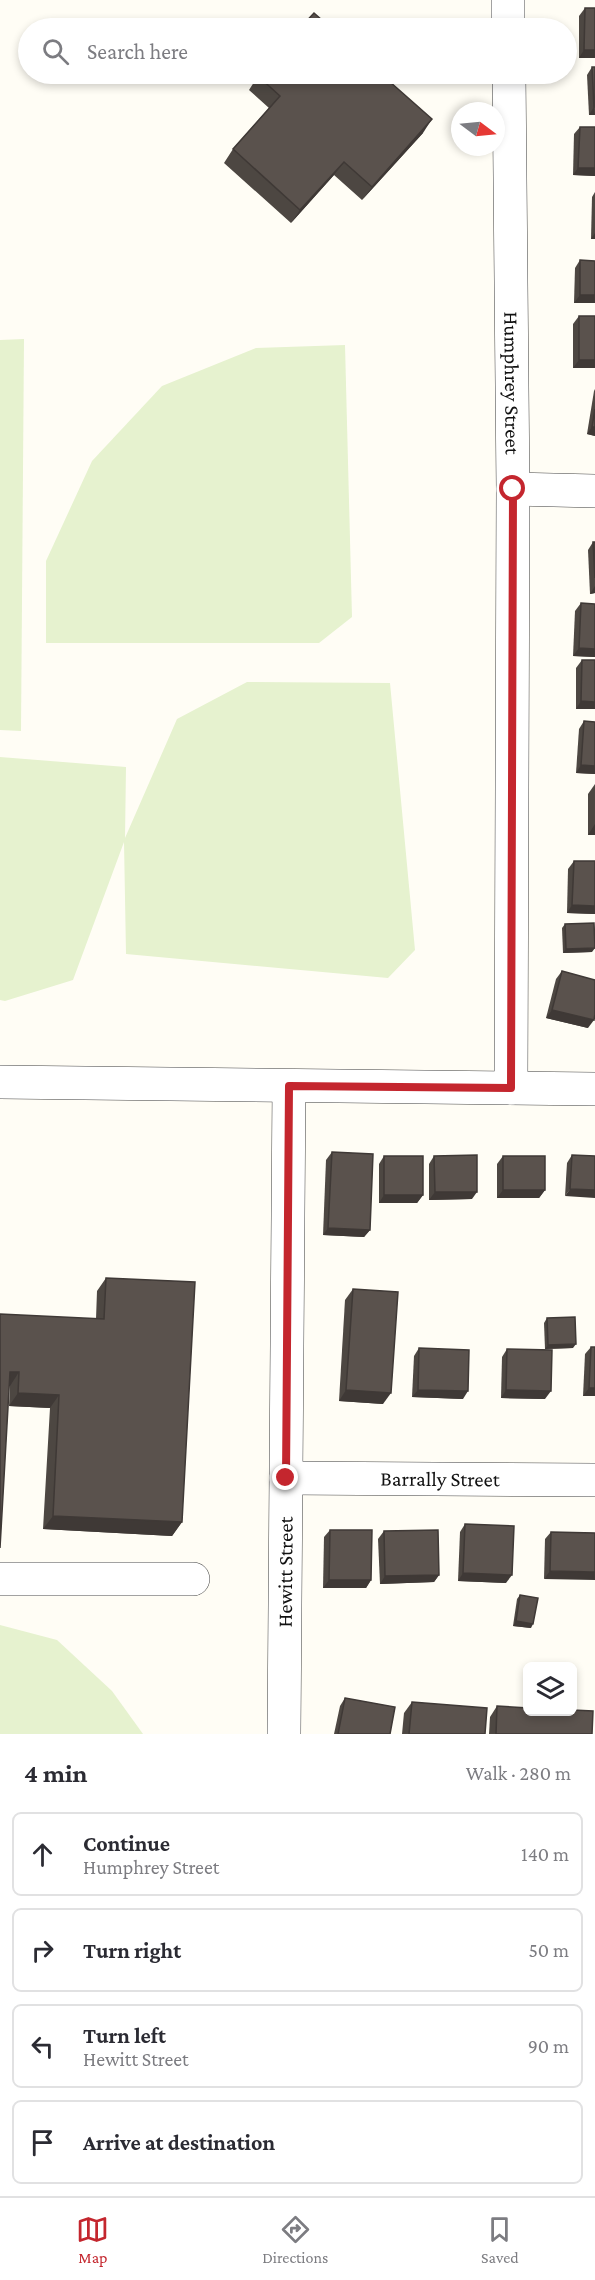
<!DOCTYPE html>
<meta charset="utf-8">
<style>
:root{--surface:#fff;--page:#f7f7f7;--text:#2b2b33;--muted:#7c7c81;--line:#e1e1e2;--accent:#c4262e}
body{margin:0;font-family:"Crimson Pro",serif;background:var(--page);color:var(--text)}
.controls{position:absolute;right:18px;bottom:18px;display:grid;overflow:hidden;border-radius:9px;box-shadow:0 3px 9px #0003}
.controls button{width:54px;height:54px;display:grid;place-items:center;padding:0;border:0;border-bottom:2px solid var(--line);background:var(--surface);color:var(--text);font:30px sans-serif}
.compass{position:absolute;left:451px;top:102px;width:54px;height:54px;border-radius:50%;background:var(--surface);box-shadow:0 3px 9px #0003;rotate:106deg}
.stop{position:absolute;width:18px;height:18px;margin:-14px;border:4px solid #c4262e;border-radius:50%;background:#fff}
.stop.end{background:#c4262e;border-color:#fff;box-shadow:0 2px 6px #0008}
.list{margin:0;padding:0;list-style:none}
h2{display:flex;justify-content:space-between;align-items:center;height:78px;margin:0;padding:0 24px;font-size:26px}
h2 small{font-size:20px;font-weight:400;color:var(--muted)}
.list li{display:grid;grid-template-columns:39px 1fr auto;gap:18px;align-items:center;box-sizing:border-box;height:84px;margin:0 12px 12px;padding:0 12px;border:2px solid var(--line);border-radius:9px}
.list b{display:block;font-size:22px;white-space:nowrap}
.list p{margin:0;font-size:20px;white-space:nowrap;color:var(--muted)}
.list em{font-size:20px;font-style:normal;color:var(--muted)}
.icon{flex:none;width:33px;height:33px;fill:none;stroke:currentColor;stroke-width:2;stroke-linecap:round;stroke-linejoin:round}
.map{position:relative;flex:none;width:595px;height:1734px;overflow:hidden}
.search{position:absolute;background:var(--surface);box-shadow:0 3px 9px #0003;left:18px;right:18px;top:18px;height:66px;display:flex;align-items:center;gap:15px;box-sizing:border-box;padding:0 21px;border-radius:33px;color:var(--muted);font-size:22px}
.sheet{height:462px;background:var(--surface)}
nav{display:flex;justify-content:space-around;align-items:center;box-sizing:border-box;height:84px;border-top:2px solid var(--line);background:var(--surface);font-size:16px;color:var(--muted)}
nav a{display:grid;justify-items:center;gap:3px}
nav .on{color:var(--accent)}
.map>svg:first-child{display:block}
</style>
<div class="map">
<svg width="595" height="1734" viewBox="0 0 595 1734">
<rect width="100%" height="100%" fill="#fffdf5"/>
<g fill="#e6f2cf">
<polygon points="24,339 21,731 0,730 0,340"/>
<polygon points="345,345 352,617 319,643 46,643 46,561 92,461 162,386 256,348"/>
<polygon points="247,682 390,683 415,950 388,978 126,954 124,842 73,980 5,1001 0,1000 0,757 126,767 125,838 177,719"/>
<polygon points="0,1625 57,1640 112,1691 143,1734 0,1734"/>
</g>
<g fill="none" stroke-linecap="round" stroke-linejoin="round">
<defs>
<g id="minor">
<polyline points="508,0 508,28"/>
<path id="s1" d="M509 74 513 489 511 1088"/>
<polyline points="513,489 595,491"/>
<polyline points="0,1082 595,1089"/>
<path id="s2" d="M286 1478 595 1480"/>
<polyline points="0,1579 193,1579"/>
<path id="s3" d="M284 1734 289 1086"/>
</g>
</defs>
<use href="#minor" stroke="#444" stroke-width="34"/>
<use href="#minor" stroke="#fff" stroke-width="33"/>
</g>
<g fill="#4d4742">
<polygon points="585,8 595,8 595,58 579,58 579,16"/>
<polygon points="592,67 595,67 595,115 589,115 587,75"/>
<polygon points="258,76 423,133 362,200 334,175 291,223 224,163 233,149 269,108 249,90"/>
<polygon points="580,127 595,127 595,176 573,175 574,134"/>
<polygon points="595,192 595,239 591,239 592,197"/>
<polygon points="580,260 595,261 595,303 574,303 575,268"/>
<polygon points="579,316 595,368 573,368 573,324"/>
<polygon points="595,389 595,436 587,434 594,391"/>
<polygon points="593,542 595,542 595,593 590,594 588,550"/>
<polygon points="581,603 595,657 573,656 575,611"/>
<polygon points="582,660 595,709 576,709 576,668"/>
<polygon points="584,721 595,722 595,774 576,773 579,729"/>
<polygon points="595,784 595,835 588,835 588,794"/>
<polygon points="574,861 595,914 567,913 568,869"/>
<polygon points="565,924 592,952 563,953 562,928"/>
<polygon points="562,971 588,1028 546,1018 556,979"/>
<polygon points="332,1152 370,1230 364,1237 323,1235 326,1160"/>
<polygon points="572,1155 595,1156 565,1196 567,1163"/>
<polygon points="384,1156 423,1195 417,1203 379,1203 379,1164"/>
<polygon points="434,1156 472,1199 429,1200 429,1164"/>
<polygon points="503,1156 545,1190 539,1198 497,1198 497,1164"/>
<polygon points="106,1278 182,1522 172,1536 43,1529 50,1408 9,1406 10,1386 9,1385 0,1314 96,1319 97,1291"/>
<polygon points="353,1289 383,1404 339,1401 345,1300"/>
<polygon points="547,1318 573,1348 545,1349 544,1323"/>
<polygon points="591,1347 595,1347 595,1396 583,1396 585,1354"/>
<polygon points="419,1348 463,1399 412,1397 414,1356"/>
<polygon points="507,1349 545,1399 501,1398 502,1357"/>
<polygon points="465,1524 506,1583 458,1581 460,1532"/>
<polygon points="330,1530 371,1580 366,1588 323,1588 324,1537"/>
<polygon points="384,1531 439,1575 434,1582 380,1584 378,1539"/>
<polygon points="551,1532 595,1533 544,1579 545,1539"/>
<polygon points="520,1595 531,1628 513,1626 517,1599"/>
<polygon points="345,1698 390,1734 334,1734 340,1706"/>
<polygon points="412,1702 485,1734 402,1734 404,1713"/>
<polygon points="497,1706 592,1734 489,1734 490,1717"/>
</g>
<g fill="#3f3936">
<polygon points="584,50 595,50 595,58 579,58"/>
<polygon points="594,107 595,115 589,115"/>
<polygon points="432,119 423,133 362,200 372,187"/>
<polygon points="344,162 334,175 291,223 300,210"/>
<polygon points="578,168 595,168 595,176 573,175"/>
<polygon points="595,233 595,239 591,239"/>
<polygon points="580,295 595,295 595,303 574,303"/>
<polygon points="579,360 595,360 595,368 573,368"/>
<polygon points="592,427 595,427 595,436 587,434"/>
<polygon points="595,586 595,593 590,594"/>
<polygon points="579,648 595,649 595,657 573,656"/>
<polygon points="581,701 595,702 595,709 576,709"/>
<polygon points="581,765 595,766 595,774 576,773"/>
<polygon points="595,824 595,835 588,835"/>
<polygon points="572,905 595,906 595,914 567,913"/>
<polygon points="595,948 592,952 563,953 566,949"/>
<polygon points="552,1010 594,1020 588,1028 546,1018"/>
<polygon points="570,1189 595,1190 595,1198 565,1196"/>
<polygon points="503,1190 545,1190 539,1198 497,1198"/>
<polygon points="435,1192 477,1192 472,1199 429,1200"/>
<polygon points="384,1195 423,1195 417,1203 379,1203"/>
<polygon points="328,1228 370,1230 364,1237 323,1235"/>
<polygon points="576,1344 573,1348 545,1349 548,1345"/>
<polygon points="10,1372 19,1372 10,1386 0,1385"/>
<polygon points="589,1388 595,1388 595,1396 583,1396"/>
<polygon points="346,1390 391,1393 383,1404 339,1401"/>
<polygon points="418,1390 468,1391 463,1399 412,1397"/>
<polygon points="506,1390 551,1391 545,1399 501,1398"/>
<polygon points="18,1393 59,1395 50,1408 9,1406"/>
<polygon points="53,1516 182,1522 172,1536 43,1529"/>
<polygon points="550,1571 595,1572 595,1580 544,1579"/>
<polygon points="463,1573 512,1575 506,1583 458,1581"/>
<polygon points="439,1575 434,1582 380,1584 385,1576"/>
<polygon points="329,1580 371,1580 366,1588 323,1588"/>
<polygon points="516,1621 533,1624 531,1628 513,1626"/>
</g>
<g fill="#5a524d" stroke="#3f3936" stroke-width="1.5">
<polygon points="585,8 595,8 595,50 584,50"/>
<polygon points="314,13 331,28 300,28"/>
<polygon points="592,67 595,67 595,107 594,107"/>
<polygon points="260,74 381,74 432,119 372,187 344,162 300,210 233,149 280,96 258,76"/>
<polygon points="580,127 595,127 595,168 578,168"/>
<polygon points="580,260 595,261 595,295 580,295"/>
<rect x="579" y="316" width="16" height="44"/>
<polygon points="595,409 595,427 592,427"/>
<polygon points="593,542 595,542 595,578"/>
<polygon points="581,603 595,604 595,649 579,648"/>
<polygon points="582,660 595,660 595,702 581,701"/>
<polygon points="584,721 595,722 595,766 581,765"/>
<polygon points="574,861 595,861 595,906 572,905"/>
<polygon points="594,923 595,948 566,949 565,924"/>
<polygon points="562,971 595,980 595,1014 594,1020 552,1010"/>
<polygon points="332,1152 373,1154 370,1230 328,1228"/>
<polygon points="477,1155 477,1192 435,1192 434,1156"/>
<polygon points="572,1155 595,1156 595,1190 570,1189"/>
<rect x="384" y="1156" width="39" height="39"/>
<rect x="503" y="1156" width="42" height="34"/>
<polygon points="106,1278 195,1282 182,1522 53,1516 59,1395 18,1393 19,1372 10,1372 0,1548 0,1314 104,1319"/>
<polygon points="353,1289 398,1292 391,1393 346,1390"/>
<polygon points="575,1317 576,1344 548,1345 547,1318"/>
<polygon points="591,1347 595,1347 595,1388 589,1388"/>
<polygon points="419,1348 469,1350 468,1391 418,1390"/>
<polygon points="507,1349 552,1350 551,1391 506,1390"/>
<polygon points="465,1524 514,1526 512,1575 463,1573"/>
<polygon points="330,1530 372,1530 371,1580 329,1580"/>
<polygon points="438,1530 439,1575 385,1576 384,1531"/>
<polygon points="551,1532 595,1533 595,1572 550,1571"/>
<polygon points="520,1595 538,1598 533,1624 516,1621"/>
<polygon points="345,1698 395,1707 390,1734 338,1734"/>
<polygon points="412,1702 487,1708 485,1734 409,1734"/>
<polygon points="497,1706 528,1708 528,1712 573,1712 573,1710 593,1711 592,1734 496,1734"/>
</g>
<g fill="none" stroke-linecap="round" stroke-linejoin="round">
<polyline stroke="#c4262e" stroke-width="8" points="286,1478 289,1086 511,1088 513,489"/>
</g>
<g text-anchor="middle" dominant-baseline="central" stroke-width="6" stroke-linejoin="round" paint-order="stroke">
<g font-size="21" fill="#111" stroke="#fff">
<text stroke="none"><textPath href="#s1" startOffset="309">Humphrey Street</textPath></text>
<text stroke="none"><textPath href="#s2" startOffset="154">Barrally Street</textPath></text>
<text stroke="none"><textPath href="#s3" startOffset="162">Hewitt Street</textPath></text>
</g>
</g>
</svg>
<div class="controls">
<button><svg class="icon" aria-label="layers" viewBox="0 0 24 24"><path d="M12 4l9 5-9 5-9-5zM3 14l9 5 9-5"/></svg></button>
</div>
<svg class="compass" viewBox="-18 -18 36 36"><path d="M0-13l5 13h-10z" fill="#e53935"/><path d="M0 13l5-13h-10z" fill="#7c7c81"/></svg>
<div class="stop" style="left:513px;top:489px"></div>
<div class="stop end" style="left:286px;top:1478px"></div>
<div class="search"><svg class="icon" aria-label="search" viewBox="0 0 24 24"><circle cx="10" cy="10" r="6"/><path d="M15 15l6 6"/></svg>Search here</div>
</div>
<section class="sheet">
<h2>4 min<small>Walk · 280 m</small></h2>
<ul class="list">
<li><svg class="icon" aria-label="ahead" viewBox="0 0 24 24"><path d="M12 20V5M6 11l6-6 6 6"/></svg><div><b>Continue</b><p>Humphrey Street</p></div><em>140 m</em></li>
<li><svg class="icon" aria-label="right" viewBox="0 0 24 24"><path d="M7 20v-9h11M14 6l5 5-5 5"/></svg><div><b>Turn right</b></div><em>50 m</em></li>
<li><svg class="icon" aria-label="left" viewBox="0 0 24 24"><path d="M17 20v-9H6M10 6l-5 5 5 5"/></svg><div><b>Turn left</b><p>Hewitt Street</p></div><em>90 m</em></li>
<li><svg class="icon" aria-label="arrive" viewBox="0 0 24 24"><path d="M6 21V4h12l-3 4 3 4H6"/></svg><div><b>Arrive at destination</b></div></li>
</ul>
</section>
<nav>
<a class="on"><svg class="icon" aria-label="map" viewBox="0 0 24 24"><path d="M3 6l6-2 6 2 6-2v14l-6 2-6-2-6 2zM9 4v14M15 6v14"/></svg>Map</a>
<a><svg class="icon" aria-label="directions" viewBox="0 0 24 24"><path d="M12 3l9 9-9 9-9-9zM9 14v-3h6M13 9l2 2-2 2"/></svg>Directions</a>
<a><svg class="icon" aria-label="saved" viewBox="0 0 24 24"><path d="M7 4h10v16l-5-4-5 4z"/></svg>Saved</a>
</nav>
